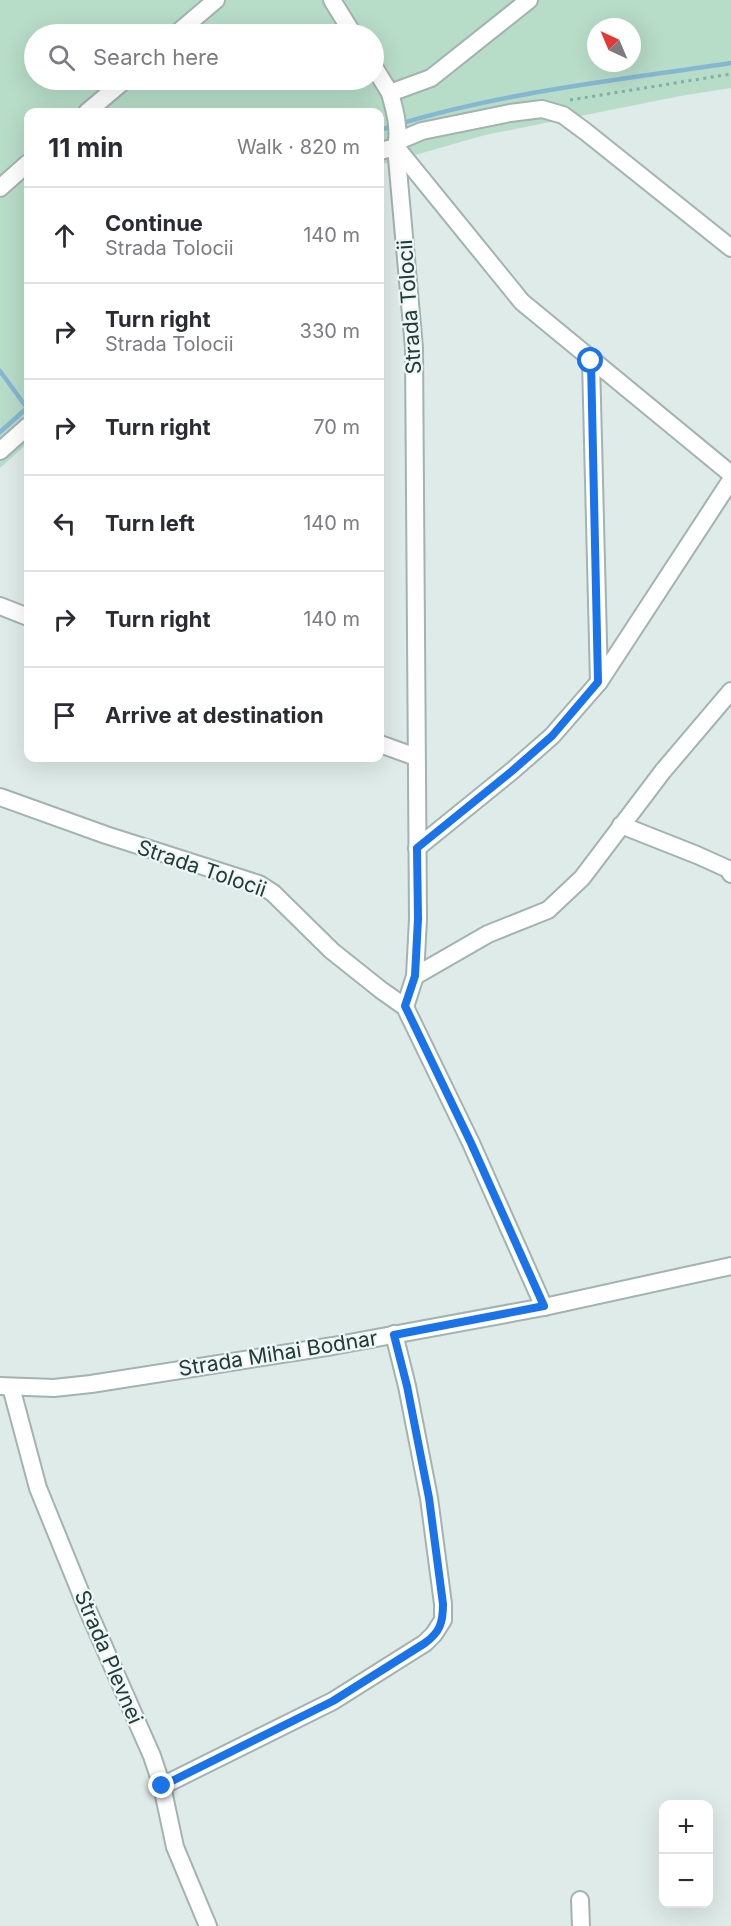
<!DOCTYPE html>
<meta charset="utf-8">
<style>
:root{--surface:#fff;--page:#f7f7f7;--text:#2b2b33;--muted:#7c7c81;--line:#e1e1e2}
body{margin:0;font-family:Inter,sans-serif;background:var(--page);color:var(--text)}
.controls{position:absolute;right:18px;bottom:18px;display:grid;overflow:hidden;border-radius:12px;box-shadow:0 6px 24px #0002}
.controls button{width:54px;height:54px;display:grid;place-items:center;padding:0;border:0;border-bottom:2px solid var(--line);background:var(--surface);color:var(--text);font:30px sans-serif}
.compass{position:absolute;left:587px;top:18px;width:54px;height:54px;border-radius:50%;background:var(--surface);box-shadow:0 6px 24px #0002;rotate:316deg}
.stop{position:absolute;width:18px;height:18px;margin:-14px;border:4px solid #1a73e8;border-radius:50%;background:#fff}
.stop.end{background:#1a73e8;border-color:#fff;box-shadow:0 2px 6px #0008}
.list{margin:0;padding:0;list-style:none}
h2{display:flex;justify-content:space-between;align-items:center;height:78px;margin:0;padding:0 24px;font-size:26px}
h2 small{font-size:20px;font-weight:400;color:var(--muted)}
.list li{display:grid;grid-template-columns:39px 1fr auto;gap:18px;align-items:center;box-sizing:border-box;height:96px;padding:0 24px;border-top:2px solid var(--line)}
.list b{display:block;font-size:22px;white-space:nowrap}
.list p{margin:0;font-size:20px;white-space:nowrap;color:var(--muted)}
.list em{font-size:20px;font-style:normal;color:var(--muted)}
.icon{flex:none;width:33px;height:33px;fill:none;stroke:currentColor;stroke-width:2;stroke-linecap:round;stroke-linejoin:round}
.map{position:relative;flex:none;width:731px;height:1926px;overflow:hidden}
.search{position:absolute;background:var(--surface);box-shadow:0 6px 24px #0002;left:24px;top:24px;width:360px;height:66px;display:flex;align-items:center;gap:15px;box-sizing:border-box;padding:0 21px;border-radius:33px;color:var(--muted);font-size:22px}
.panel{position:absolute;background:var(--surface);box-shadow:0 6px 24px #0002;left:24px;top:108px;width:360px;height:654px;border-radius:12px}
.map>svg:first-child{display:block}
</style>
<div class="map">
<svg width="731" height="1926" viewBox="0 0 731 1926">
<rect width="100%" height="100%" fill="#dfebe8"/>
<path fill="#b7dcc8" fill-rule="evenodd" d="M0 0H731V88L680 96 485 135 380 165V112H28V443L0 468ZM596 27H632V63H596ZM34 34H374V80H34Z"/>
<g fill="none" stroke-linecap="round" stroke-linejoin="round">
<g stroke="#85b7d1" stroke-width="4.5">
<path d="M380 130C493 93 613 81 731 63"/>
<polyline points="0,371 27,408"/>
<polyline points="0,432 27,408"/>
</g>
<defs>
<g id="street">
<polyline points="332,0 353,34"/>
<polyline points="176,34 216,0"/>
<polyline points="374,67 390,93 431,78 529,0"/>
<polyline points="87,112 125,80"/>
<polyline points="398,141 422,131 510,113 542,109 563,115 586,132 731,248"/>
<polyline points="396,147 414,348 418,919 415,976 405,1007"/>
<polyline points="396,147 522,302 731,474"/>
<path d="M380 151 396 147C400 129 395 111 390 93"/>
<polyline points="0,188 28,163"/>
<polyline points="591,361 599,682"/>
<polyline points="0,451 28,426"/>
<polyline points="0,606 28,617"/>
<polyline points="380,744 416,757"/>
<polyline points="0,797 106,835 259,884 273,893 332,951 381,990 405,1007 471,1143 544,1307"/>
<polyline points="621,825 697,855 728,869 731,874"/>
<polyline points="417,848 512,771 552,736 599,682 731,480"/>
<polyline points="415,976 488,934 548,910 582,878 663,771 731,691"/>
<polyline points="0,1386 54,1388 91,1384 333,1346 544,1307 731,1266"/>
<polyline points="11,1387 38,1488 86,1606 152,1756 162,1786 175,1847 208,1926"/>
<polyline points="162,1786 333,1701 425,1643 434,1634 443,1620 443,1604 429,1498 407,1386 394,1334"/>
<polyline points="580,1900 581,1926"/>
</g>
</defs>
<use href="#street" stroke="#a2b3b0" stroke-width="20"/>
<polyline stroke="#7fafa9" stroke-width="3" stroke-dasharray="3 4.5" stroke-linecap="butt" points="570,100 731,74"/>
<use href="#street" stroke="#fff" stroke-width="16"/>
</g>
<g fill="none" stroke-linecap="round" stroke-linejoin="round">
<path stroke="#1a73e8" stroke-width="8" d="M162 1786 333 1701 425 1643C440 1632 443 1623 443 1604L429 1498 407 1386 394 1335 544 1306 471 1143 405 1006 415 976 418 919 417 848 512 771 552 736 598 682 591 361"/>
</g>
<g text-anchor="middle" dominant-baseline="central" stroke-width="4.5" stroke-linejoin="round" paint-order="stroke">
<g font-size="21" fill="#203b39" stroke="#eff7f5">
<text transform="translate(409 307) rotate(-94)">Strada Tolocii</text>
<text transform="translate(202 868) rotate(19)">Strada Tolocii</text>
<text transform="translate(278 1353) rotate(-9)">Strada Mihai Bodnar</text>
<text transform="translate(109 1657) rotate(67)">Strada Plevnei</text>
</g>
</g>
</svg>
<div class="controls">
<button>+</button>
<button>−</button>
</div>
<svg class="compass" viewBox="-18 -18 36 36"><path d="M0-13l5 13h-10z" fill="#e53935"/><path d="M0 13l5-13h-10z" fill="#7c7c81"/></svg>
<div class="stop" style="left:591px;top:361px"></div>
<div class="stop end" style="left:162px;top:1786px"></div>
<div class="search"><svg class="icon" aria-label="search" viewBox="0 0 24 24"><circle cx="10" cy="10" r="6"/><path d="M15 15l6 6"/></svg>Search here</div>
<section class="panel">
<h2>11 min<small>Walk · 820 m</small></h2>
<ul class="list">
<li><svg class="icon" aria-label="ahead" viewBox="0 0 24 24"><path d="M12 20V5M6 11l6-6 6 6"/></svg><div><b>Continue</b><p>Strada Tolocii</p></div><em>140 m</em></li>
<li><svg class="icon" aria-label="right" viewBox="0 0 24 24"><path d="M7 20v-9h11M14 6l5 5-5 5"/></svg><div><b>Turn right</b><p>Strada Tolocii</p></div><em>330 m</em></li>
<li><svg class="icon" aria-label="right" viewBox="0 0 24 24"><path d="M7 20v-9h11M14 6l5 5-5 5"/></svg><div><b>Turn right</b></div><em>70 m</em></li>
<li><svg class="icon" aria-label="left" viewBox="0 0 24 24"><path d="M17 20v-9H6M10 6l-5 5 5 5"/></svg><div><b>Turn left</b></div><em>140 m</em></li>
<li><svg class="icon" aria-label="right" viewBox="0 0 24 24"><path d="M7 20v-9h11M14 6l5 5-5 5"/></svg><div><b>Turn right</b></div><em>140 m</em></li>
<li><svg class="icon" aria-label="arrive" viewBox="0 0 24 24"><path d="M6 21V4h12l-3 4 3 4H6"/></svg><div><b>Arrive at destination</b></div></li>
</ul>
</section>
</div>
